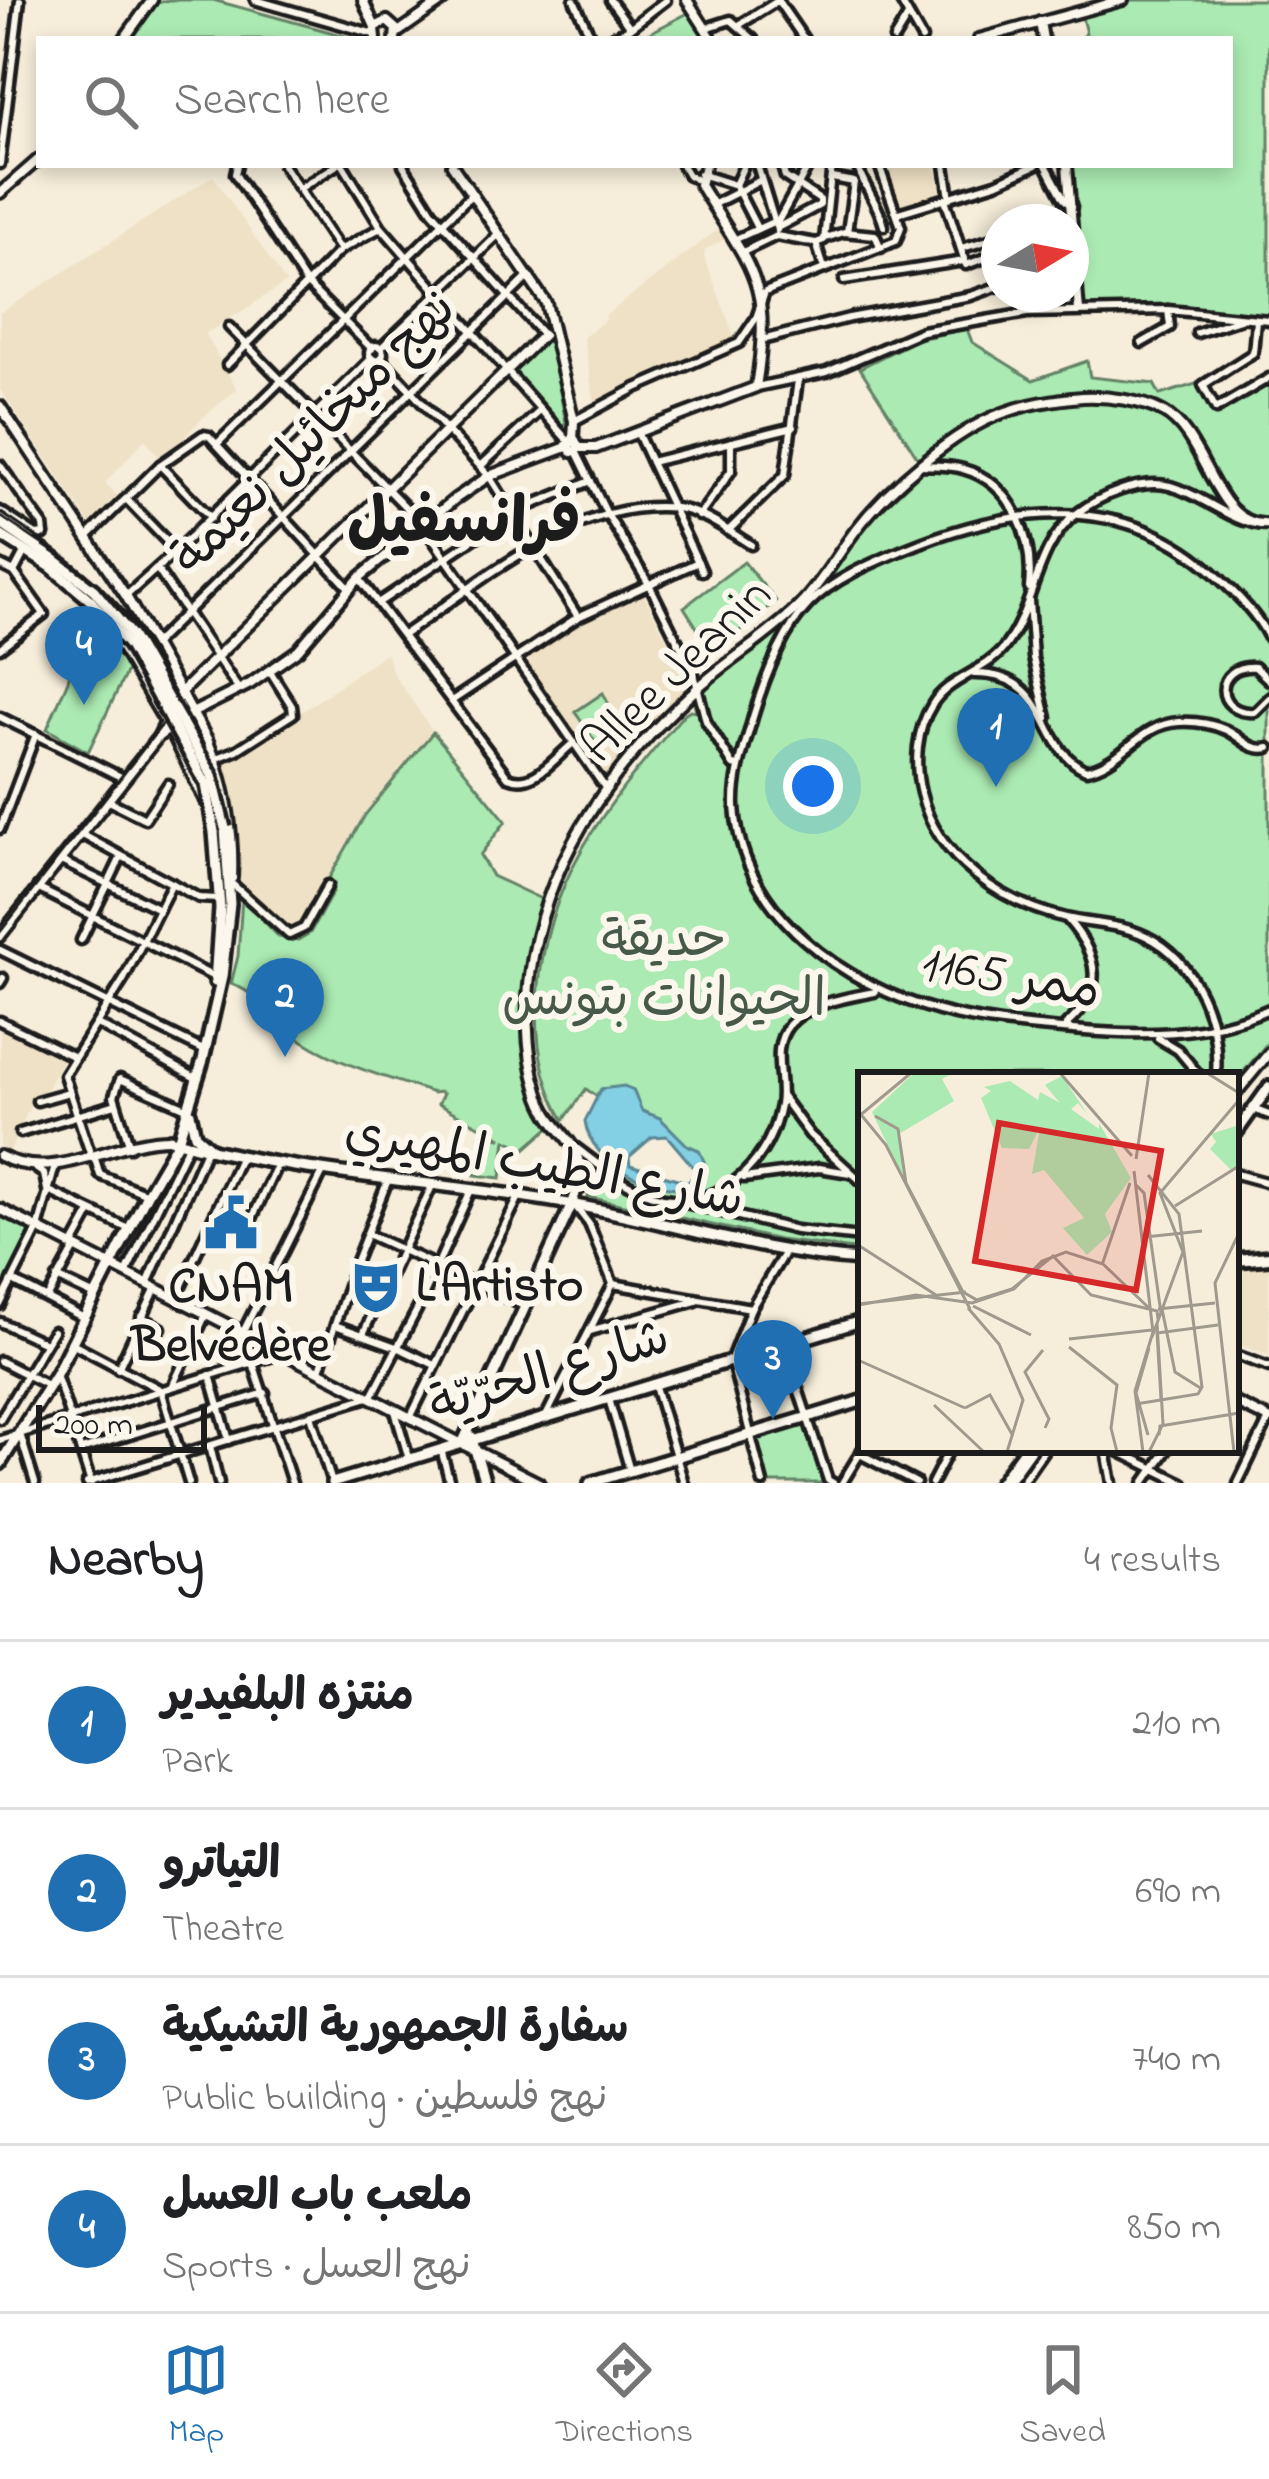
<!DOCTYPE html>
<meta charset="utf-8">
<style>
:root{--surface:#fff;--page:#f2f2f2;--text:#202124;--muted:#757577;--line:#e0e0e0;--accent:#1f6fb2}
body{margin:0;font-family:"Indie Flower","Playpen Sans Arabic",sans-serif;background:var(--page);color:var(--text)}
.compass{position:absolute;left:981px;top:204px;width:108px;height:108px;border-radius:50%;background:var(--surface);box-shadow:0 6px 18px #0003;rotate:80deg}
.scale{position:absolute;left:36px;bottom:30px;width:171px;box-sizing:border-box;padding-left:12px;border:6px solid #1c1c1c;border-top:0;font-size:33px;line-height:42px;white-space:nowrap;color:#1c1c1c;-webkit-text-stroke:9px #fbf7ec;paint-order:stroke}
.you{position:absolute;left:813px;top:786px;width:42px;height:42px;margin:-30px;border:9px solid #fff;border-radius:50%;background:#1a73e8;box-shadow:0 0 0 18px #1a73e833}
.badge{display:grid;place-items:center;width:78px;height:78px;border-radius:50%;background:var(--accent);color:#fff;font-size:39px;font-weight:700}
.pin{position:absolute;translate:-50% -99px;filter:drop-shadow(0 3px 6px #0008)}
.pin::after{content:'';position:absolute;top:63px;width:42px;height:36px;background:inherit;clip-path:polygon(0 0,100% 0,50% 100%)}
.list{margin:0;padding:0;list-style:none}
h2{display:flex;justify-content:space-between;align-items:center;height:156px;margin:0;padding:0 48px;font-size:51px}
h2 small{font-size:39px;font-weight:400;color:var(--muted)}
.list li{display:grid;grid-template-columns:78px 1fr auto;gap:36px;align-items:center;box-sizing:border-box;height:168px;padding:0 48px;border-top:3px solid var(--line)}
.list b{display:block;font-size:45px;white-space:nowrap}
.list p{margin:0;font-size:39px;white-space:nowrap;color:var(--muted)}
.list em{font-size:39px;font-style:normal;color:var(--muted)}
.icon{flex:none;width:66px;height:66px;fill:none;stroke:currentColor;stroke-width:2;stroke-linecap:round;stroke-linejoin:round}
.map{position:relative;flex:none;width:1269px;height:1483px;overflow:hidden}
.search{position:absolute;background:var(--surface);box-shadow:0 6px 18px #0003;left:36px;right:36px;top:36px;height:132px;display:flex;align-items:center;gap:30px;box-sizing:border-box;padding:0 42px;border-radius:0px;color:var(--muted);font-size:45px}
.sheet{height:828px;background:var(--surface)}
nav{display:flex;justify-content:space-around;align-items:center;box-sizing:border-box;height:168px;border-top:3px solid var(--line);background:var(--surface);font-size:33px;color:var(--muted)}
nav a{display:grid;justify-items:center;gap:6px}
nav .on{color:var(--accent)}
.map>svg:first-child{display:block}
</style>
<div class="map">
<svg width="1269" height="1483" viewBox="0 0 1269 1483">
<rect width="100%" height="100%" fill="#f6edda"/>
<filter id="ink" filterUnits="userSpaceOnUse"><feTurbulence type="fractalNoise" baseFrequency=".00833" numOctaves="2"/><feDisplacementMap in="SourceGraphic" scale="24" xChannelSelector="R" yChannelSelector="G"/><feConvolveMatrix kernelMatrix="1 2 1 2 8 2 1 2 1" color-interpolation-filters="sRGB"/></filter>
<g filter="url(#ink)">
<g fill="#efe1c5">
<polygon points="885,165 934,165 943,195 901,207"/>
<polygon points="213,176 286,283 205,334 237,389 199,421 162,461 145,439 105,483 122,501 93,528 0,389 0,313"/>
<polygon points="720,228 726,238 705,250 704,257 735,338 595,404 583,338 606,319 605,316"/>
<polygon points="643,593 689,683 689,695 605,786 527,669 530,655 577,624"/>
<polygon points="386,653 393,673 433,732 365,815 333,892 310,933 298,940 279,937 242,898 232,802 222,763 242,754"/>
<polygon points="0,1024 65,1055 43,1096 33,1099 10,1151 0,1146"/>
<polygon points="1269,1267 1269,1355 1236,1344 1236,1269"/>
</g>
<g fill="#abeab2" stroke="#648367" stroke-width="3">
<polygon points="168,0 213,0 356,39 131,39 154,4"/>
<polygon points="1129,0 1269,0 1269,317 1194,309 1083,309 1073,165 1230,165 1230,39 1081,39 1086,33 1081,14"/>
<polygon points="694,10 710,39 638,39"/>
<path d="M967 329 972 342 1033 380 1087 361 1090 377 1154 384 1160 395 1199 383 1217 414 1269 385V1041L1236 1081V1075H861V1250L779 1240 588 1197 590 1182 607 1176 615 1166 652 1182 678 1189 694 1187 706 1166 660 1118 641 1111 633 1090 625 1087 602 1089 596 1096 586 1089 564 1120C541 1082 535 1040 538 996 546 874 609 803 684 714L690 710 696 711 693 698 787 620 867 523 925 469 860 368 918 339Z"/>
<polygon points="549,335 566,423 561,426 512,372"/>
<polygon points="744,562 776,601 713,653 684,607"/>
<polygon points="99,635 109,641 128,669 88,752 47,729 68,680 79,638"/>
<polygon points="603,693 622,731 614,740 610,737 602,752 575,712"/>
<path d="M433 732 506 821 480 855 492 876 541 899C519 976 510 1054 550 1127L525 1149 506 1140 501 1178 475 1175 480 1136 502 1138 438 1104 443 1094 440 1092 433 1093C389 1078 342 1066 303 1041 275 1024 262 994 231 984L238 956 242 898 279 937 298 940 310 933 333 892 328 880 365 815Z"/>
<polygon points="0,1215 34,1232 0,1300"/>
<polygon points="806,1422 824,1479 821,1483 769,1483 755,1437"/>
</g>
<path fill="#83cfe3" stroke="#5a8793" stroke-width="3" fill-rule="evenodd" d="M624 1086 633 1090 642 1111 660 1118 687 1145 699 1150 706 1166 694 1187C655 1194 590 1164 585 1121L601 1089ZM667 1136 695 1169V1175L687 1182 630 1165 629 1157 652 1137Z"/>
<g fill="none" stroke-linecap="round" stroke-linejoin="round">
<defs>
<g id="minor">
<polyline points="255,0 374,34"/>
<polyline points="574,0 592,39"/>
<polyline points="610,0 629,26"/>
<polyline points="900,0 922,39"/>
<polyline points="778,1 804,39"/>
<polyline points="739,25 779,0"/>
<polyline points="706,28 731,20 753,39"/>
<polyline points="607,39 627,30 666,0"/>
<polyline points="894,39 908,16"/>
<polyline points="0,164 20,0"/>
<polyline points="237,165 235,174 306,283 372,349"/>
<polyline points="283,165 340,250"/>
<polyline points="343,165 381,227 569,442"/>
<polyline points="403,165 432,211 543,335"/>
<polyline points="682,165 688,175 699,181"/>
<polyline points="744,165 735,185 757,228"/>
<polyline points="757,165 777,230"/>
<path d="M857 165C864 187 878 203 884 226"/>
<polyline points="945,165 950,198"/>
<polyline points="1046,165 1064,199 1072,207"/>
<polyline points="700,174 735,185"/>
<polyline points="832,178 854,182 847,232"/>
<polyline points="299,189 337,165"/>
<polyline points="945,199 966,265 999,253"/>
<polyline points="712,205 761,180"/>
<polyline points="898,213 996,183 1036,165"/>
<polyline points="1035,222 1041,219"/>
<polyline points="776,225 809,165"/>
<polyline points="777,228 820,205 820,200 785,177 783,170 795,165"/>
<polyline points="826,238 844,232 875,235 881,248"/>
<polyline points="736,239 773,222"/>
<polyline points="816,243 824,240 832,165"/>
<polyline points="816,243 824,268"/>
<polyline points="962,248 999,237"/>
<polyline points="743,252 776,236 816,243"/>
<polyline points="844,280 964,261"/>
<polyline points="1052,294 1055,312"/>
<polyline points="1256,320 1253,353 1203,385 1216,409 1269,378"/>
<polyline points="229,327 423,525 606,789"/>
<polyline points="1197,333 1240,319"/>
<polyline points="762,340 849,318 971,296 999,286"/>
<polyline points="1142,343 1170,327 1168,310"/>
<circle cx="376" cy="353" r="7"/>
<polyline points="381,348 499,234"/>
<polyline points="381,358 489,476 578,617"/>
<polyline points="227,365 340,250 380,228"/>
<polyline points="756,387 827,372 922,331 1027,313 1168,310 1269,320"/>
<polyline points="574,421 636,388 739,343 756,318 765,292 896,241 901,227 879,165"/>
<polyline points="637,432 702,571"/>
<polyline points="217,444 471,195"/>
<polyline points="576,451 607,514 650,586 694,674 706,721 733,765 739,766"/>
<polyline points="651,462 793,427"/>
<polyline points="0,465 43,525 44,534"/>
<polyline points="160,465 211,518"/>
<polyline points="482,465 541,410"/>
<path d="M923 465C936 466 950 465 963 469 1014 483 1034 539 1029 588"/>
<polyline points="127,500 176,551"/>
<polyline points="0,511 36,535 44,534"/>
<polyline points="699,516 731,471 731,442"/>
<polyline points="728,531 785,475 798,380"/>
<polyline points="87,537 160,465 203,435 209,436 349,588"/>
<polyline points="0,565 14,572 44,614 0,648"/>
<polyline points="157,569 239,690"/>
<polyline points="14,572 25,551"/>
<path d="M359 578 508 777C533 788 553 760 571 745"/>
<polyline points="126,596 176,551 372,358"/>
<polyline points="1029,601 1033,658 1047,718"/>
<polyline points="378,603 514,512 591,481"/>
<path d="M403 635C480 583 577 497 676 508 702 511 730 532 751 545"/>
<path d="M1269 638C1256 613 1237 595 1217 576 1127 491 1009 505 903 550 872 563 833 579 809 604 782 632 764 680 753 717 745 746 734 775 735 806 741 914 844 985 939 1011 984 1023 1027 1026 1073 1030 1141 1036 1205 1037 1269 1009"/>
<polyline points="153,645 529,276"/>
<path d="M974 674C1053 673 1036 748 1086 770 1122 764 1139 724 1179 722 1195 721 1212 724 1226 730 1243 738 1250 752 1269 748"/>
<path d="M1269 680 1255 667C1213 664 1213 715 1255 712L1269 698"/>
<polyline points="453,700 578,617 698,562"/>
<polyline points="0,717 125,779"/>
<polyline points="215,759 237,750 293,714 292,706 270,671"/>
<polyline points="107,800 145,819 168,784"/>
<polyline points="0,829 36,734"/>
<polyline points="81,834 199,898 217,899"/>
<polyline points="61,861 159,909"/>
<polyline points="231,883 289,935 304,928 328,885"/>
<polyline points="37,888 216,978"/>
<path d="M1068 920C1099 956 1106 991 1066 1025L1070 1029"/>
<polyline points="81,940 121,857"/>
<polyline points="0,950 201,1049"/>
<polyline points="0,983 3,978"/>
<polyline points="0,1021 74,1057"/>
<polyline points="97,1024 194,1077"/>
<polyline points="1158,1038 1178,1050 1199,1075"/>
<path d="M1216 1075C1220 1023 1196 960 1146 936 1121 924 1092 924 1066 918 1002 903 937 860 921 793 914 765 916 730 932 705 947 679 984 672 1003 649 1036 608 1033 549 1076 514 1099 496 1141 478 1170 486 1196 493 1219 512 1244 521"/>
<polyline points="782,1097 810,1135 861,1181"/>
<polyline points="37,1101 69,1092"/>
<polyline points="1253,1109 1269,1115"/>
<polyline points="20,1133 116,1104"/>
<polyline points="130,1147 114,1096 120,1079 184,1107"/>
<path d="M575 1147C603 1168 635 1196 672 1199 730 1204 770 1157 780 1105 785 1078 769 1050 789 1025 808 1003 849 997 875 992"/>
<polyline points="91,1156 64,1075 124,979 172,883"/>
<polyline points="94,1156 100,1175 147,1194"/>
<polyline points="34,1167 44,1174 47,1190 129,1229"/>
<polyline points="1236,1174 1269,1183"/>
<polyline points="744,1178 819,1168 850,1173"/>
<polyline points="579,1190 592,1179 608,1174"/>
<polyline points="677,1201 796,1230 861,1237"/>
<polyline points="575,1206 589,1224 613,1284"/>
<polyline points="367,1234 522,1305"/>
<polyline points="241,1242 278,1163"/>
<polyline points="73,1245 91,1212"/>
<polyline points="126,1273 188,1145"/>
<polyline points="57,1278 95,1296"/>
<polyline points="13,1281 84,1318"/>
<polyline points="147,1284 206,1150"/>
<polyline points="613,1284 751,1308"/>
<polyline points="48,1297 75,1248"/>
<polyline points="176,1298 241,1156"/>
<polyline points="0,1305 38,1229 55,1166"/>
<polyline points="141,1317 161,1328"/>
<polyline points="0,1322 43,1342"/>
<polyline points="335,1325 399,1348 435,1365"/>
<polyline points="590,1331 696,1301"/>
<polyline points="363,1334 432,1186"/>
<polyline points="72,1343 161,1390 189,1483"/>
<polyline points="784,1346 828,1480 833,1483"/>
<polyline points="1236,1355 1269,1367"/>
<polyline points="0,1361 49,1386"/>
<polyline points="118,1369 156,1288"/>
<polyline points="320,1370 356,1261 388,1180"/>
<polyline points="56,1374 91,1483"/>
<polyline points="210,1375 229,1440"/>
<polyline points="654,1383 684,1483"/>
<polyline points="173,1385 206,1314"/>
<polyline points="609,1399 630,1471"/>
<polyline points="395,1411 409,1459"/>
<polyline points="547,1414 613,1284"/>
<polyline points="311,1415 332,1483"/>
<polyline points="411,1416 519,1197"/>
<polyline points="0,1419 53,1331"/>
<polyline points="20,1434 35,1483"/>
<polyline points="0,1440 283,1353"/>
<polyline points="210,1446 219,1483"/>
<polyline points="441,1449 450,1483"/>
<polyline points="81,1450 265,1393"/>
<polyline points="1106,1450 1112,1483"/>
<polyline points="1116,1450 1183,1483"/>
<polyline points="860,1454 916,1483"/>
<polyline points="87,1483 372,1396 419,1306 471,1190"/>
<polyline points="292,1483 243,1332 323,1172"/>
<polyline points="763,1483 731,1359 751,1308 786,1250"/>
<polyline points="842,1483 862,1450"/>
<polyline points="932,1483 949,1450"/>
<polyline points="998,1483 1022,1450"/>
<polyline points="1021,1483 1044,1450"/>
<polyline points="1144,1483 1167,1450"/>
<polyline points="1238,1483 1269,1419"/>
</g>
<g id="tertiary">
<polyline points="363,0 375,27"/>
<polyline points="687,0 712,39"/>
<polyline points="1040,22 1043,39"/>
<polyline points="397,33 444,0"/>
<polyline points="124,39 152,0"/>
<polyline points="376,39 375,27 387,21 396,29 395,39"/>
<polyline points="979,39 1123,0"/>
<polyline points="452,165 546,303 574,421 573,440"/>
<polyline points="1067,165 1079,311"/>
<polyline points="0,193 39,159"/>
<path d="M0 406 126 596 207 739C226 782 234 832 232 878"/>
<polygon points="575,440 579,448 572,452 567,445"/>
<path d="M579 448H596L756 387C773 281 752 271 700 185L705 165"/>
<polyline points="111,630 174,737 205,801"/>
<polyline points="159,736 192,713 250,684 298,650 359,578 455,499 489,476 567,447"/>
<polyline points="0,936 158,737 180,693 543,335"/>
<polyline points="1236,1093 1269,1053"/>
<path d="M0 1156C57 1185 111 1139 170 1139"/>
<path d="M572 1204C597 1139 553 1143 538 1091 525 1049 525 1000 533 956 552 848 621 755 702 684 734 656 772 634 801 604 822 582 837 555 855 531 887 489 953 431 1003 413 1027 404 1058 399 1083 397 1107 396 1141 400 1163 412 1208 436 1213 529 1269 524"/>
<polyline points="0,1209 539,1483"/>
<polyline points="1236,1403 1269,1419"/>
</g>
<g id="secondary">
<polyline points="0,523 55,560"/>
<polyline points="0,535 51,567"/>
<polyline points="214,832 220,908 215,982"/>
<polyline points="190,1113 195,1135 210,1148"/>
<polyline points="1236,1133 1269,1087"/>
<path d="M170 1139C302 1177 440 1180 575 1205 670 1222 764 1254 861 1260"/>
<polyline points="471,1436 485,1483"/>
<polyline points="462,1444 572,1204"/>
<polyline points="0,1464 56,1374 147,1194 178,1141 203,1060 222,977 230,904 225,828"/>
<polyline points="332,1483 861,1321"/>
<polyline points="590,1483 861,1401"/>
</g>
<g id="primary">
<polyline points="1236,1260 1269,1257"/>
<polyline points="1005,1483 1029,1450"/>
</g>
</defs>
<use href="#minor" stroke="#1c1c1c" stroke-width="15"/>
<use href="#tertiary" stroke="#1c1c1c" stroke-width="16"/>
<use href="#secondary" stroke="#1c1c1c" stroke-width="18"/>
<use href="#primary" stroke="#1c1c1c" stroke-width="20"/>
<use href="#minor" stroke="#fbf7ec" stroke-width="6"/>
<use href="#tertiary" stroke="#fbf7ec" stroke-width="8"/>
<use href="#secondary" stroke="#fbf7ec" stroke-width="9"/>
<use href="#primary" stroke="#fbf7ec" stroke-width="10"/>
<path stroke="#1c1c1c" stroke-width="3" d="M0 512C63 555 112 584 152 651 166 675 176 695 164 722L0 932"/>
<defs>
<g id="secondary-bridge">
<polyline points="55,560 94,590 131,635 212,775 225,828"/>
<polyline points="51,567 90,600 129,646 206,784 214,832"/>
</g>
</defs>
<use href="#secondary-bridge" stroke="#1c1c1c" stroke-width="18" stroke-linecap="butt"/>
<use href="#secondary-bridge" stroke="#fbf7ec" stroke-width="9"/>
</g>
</g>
<defs>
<symbol id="civic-bare" viewBox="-9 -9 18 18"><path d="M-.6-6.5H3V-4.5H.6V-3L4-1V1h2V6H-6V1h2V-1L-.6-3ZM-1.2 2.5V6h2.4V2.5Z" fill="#1f6fb2" stroke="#fbf7ec" stroke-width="2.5" paint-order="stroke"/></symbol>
<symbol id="theatre-bare" viewBox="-9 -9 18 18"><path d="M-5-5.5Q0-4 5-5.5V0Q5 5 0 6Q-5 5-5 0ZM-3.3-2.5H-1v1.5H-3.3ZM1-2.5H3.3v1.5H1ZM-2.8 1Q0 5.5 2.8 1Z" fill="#1f6fb2" stroke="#fbf7ec" stroke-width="2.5" paint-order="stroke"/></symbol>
</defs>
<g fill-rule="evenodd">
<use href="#civic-bare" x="193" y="1185" width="76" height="76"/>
<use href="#theatre-bare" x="338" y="1249" width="76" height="76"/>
</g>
<g text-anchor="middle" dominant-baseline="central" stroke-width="12" stroke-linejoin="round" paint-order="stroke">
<g font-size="51" fill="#1c1c1c" stroke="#fbf7ec">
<text transform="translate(316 435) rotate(-45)">نهج ميخائيل نعيمة</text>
<text transform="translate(678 672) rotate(-44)">Allee Jeanin</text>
<text transform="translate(1011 980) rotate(9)">ممر 1165</text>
<text transform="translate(544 1168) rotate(10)">شارع الطيب المهيري</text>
<text transform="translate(550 1374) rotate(-17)">شارع الحرّيّة</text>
</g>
<g font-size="51" fill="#475a49" stroke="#fbf7ec">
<text x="664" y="942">حديقة<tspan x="664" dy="59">الحيوانات بتونس</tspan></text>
</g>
<g font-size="51" font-weight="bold" fill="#1c1c1c" stroke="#fbf7ec" text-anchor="start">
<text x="416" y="1287">L'Artisto</text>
<text x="231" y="1288" text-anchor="middle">CNAM<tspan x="231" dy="59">Belvédère</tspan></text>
</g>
<g font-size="63" font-weight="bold" fill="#1c1c1c" stroke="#fbf7ec">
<text x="464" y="526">فرانسفيل</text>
</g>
</g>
<g transform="translate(858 1072)">
<rect width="381" height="381" fill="#f6edda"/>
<path d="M56 1H95L84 7 96 29 41 62 47 110 14 40ZM204 4 230 43 220 31 213 37 241 57V51L273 106 247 142 254 160 229 183 205 156 226 146 186 98 174 102 182 55 171 77 144 76 123 26 133 19 126 15 152 9 180 28 182 20 202 31 187 13ZM381 53V93L373 98 352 77 358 70 353 62Z" fill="#abeab2"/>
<path fill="none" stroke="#9f998e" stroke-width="3" d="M202 1 274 84M349 1 381 21M0 39 28 73 112 237M17 44 40 57 48 111 105 220 119 228 154 217 195 184 233 223 299 239 300 247M0 45 53 1M278 87 291 1M276 99 295 260 277 319 285 380M277 112 286 121 303 241M317 134 381 94M287 165 344 159M0 173 78 223M244 193 272 111M0 232 108 220M0 233 58 223 114 231 156 217 184 189 208 180 245 192 292 237M115 234 173 263M110 236 141 272 165 328 149 380M300 237 357 231M304 237 317 300 344 317M294 265 325 180 302 121 381 28M211 267 294 258M211 275 259 313 253 356 259 380M185 278 167 300 191 347 187 356M0 288 107 336M303 327 299 261 360 253M278 332 340 322 344 315 321 142 290 103M76 333 126 380M107 336 132 323 155 364M290 363 278 321 291 276M301 363 302 354 381 341M291 380 305 352 299 251M376 380 357 211 381 161"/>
<path fill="#d62828" fill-opacity="0.15" stroke="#d62828" stroke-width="6" d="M141 51 303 79 278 218 117 189Z"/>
<rect width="381" height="381" fill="none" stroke="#1c1c1c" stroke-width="6"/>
</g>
</svg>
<svg class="compass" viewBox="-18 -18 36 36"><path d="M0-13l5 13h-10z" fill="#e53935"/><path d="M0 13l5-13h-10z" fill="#757577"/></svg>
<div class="scale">200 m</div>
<div class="you"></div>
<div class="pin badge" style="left:996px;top:787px">1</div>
<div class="pin badge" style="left:285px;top:1057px">2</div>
<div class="pin badge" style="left:773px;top:1419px">3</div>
<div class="pin badge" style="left:84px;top:705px">4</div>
<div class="search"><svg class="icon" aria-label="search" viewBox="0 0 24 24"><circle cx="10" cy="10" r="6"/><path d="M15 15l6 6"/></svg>Search here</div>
</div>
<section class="sheet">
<h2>Nearby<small>4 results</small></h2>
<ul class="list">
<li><span class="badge">1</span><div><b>منتزه البلفيدير</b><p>Park</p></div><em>210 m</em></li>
<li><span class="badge">2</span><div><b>التياترو</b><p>Theatre</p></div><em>690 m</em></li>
<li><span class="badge">3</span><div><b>سفارة الجمهورية التشيكية</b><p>Public building · نهج فلسطين</p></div><em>740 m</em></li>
<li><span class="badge">4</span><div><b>ملعب باب العسل</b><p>Sports · نهج العسل</p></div><em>850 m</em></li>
</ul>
</section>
<nav>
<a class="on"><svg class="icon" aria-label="map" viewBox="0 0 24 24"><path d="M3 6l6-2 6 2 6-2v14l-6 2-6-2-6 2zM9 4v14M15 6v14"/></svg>Map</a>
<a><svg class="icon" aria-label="directions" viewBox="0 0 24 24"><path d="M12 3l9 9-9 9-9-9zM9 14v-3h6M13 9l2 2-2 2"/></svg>Directions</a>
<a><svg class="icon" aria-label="saved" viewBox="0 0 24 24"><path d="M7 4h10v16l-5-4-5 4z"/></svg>Saved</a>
</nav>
